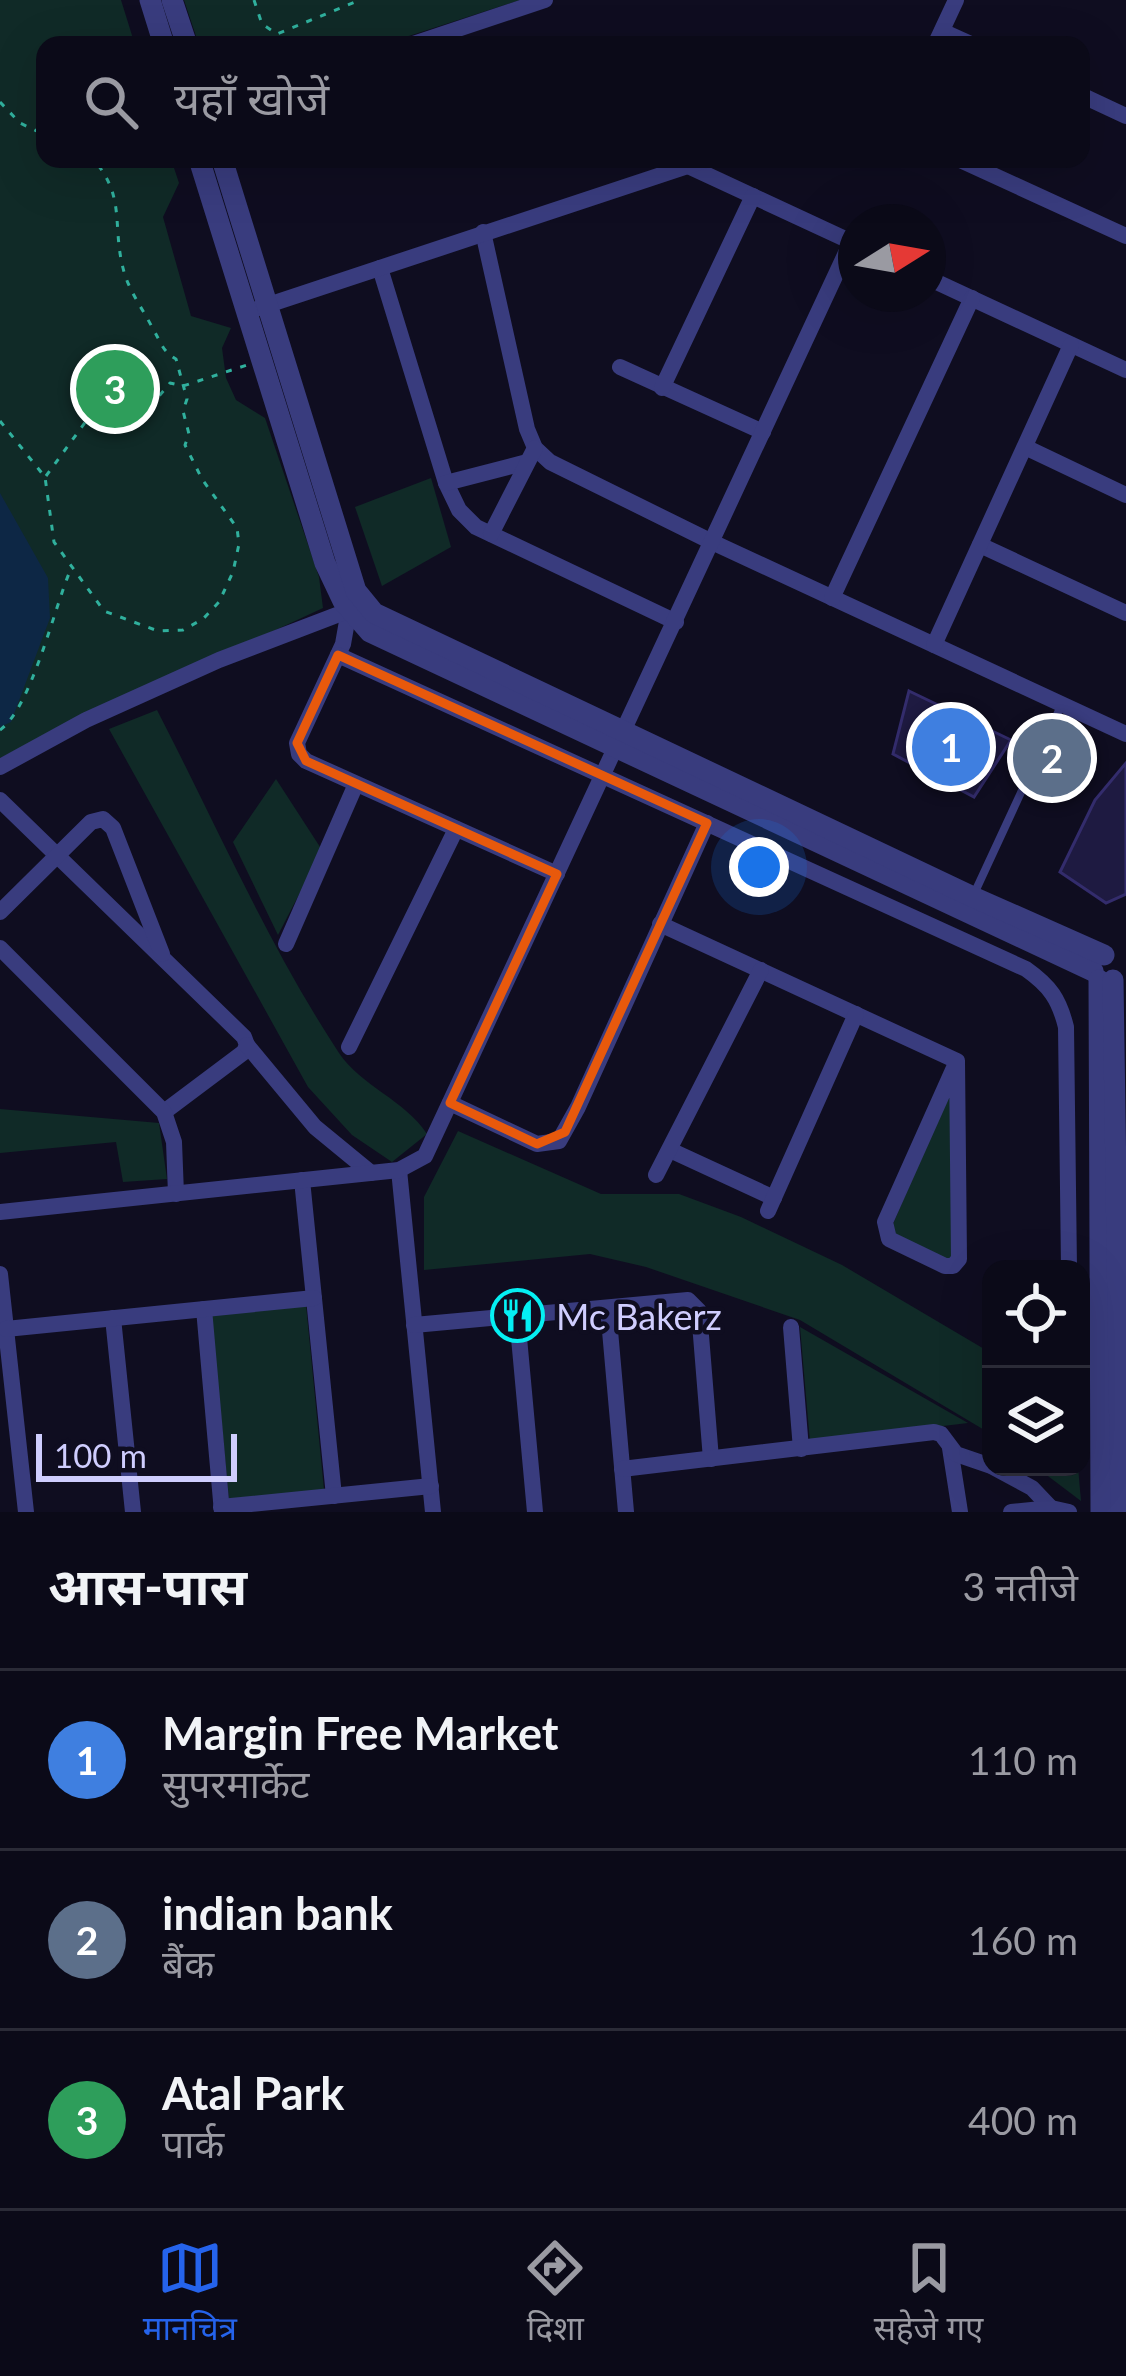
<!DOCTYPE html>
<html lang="hi">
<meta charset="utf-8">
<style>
:root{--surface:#0b0a18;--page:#191825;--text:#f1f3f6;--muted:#9a9aa2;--line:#2b2b37;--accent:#2563eb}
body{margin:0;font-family:Lato,"Noto Sans Devanagari",sans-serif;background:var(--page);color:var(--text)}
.controls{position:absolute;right:36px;bottom:36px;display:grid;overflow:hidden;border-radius:24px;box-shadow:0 12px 48px #0002}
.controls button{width:108px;height:108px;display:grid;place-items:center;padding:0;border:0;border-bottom:3px solid var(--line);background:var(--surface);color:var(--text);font:60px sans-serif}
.compass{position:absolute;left:838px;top:204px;width:108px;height:108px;border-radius:50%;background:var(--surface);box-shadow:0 12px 48px #0002;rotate:79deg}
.scale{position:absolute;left:36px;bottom:30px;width:201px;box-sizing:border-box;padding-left:12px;border:6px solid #cfcdfe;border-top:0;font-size:33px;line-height:42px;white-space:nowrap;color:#cfcdfe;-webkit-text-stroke:9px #0f0d20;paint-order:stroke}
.you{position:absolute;left:759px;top:867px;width:42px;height:42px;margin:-30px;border:9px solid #fff;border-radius:50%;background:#1a73e8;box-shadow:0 0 0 18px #1a73e833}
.badge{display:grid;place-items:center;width:78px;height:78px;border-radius:50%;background:var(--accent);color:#fff;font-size:39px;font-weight:700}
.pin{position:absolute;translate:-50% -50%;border:6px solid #fff;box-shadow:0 3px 12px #0006}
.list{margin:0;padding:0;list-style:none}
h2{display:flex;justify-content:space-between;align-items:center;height:156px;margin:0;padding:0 48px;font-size:51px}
h2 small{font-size:39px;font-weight:400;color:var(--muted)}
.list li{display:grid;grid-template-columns:78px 1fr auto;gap:36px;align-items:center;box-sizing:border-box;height:180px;padding:0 48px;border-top:3px solid var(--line)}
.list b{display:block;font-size:45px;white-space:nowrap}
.list p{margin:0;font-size:39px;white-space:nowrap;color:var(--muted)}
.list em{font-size:39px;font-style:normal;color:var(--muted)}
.icon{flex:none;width:66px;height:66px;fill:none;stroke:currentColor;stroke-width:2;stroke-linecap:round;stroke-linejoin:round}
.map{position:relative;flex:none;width:1126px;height:1512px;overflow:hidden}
.search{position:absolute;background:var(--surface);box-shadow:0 12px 48px #0002;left:36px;right:36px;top:36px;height:132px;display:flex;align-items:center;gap:30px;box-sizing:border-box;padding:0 42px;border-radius:24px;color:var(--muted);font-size:45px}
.sheet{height:696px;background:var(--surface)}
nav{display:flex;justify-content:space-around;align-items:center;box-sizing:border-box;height:168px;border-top:3px solid var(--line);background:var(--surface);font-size:33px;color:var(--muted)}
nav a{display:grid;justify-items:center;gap:6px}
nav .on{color:var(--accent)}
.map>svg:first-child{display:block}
</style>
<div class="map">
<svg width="1126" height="1512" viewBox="0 0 1126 1512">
<rect width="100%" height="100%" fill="#0f0d20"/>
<g fill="#102a27">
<polygon points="0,0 121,0 135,45 45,45 45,159 171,159 179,183 163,217 191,316 231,328 222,348 226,378 236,400 265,418 319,577 323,608 0,758"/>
<polygon points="184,0 520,0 381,45 199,45"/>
<polygon points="431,478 451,547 382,586 355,507"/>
<path d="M157 710C216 824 268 945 339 1053 361 1086 405 1100 427 1134L392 1162 352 1135 308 1087 109 729Z"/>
<polygon points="276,779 322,850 278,935 233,842"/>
<polygon points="952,1086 951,1263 890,1231"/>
<polygon points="0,1109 159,1123 167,1179 123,1182 116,1142 0,1153"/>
<polygon points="458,1131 601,1194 679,1194 741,1217 842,1265 991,1353 991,1434 800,1320 646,1267 590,1254 424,1270 424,1197"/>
<polygon points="306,1305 324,1490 229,1499 211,1314"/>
<polygon points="800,1327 968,1423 810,1442"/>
<polygon points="1036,1467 1078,1467 1081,1501"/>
</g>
<polygon fill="#0d2745" points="0,493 48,578 50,618 11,722 0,727"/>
<g fill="#1e1a41" stroke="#332c6c" stroke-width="3">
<polygon points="909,691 1011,740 974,797 893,754"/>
<polygon points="1126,763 1126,894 1106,903 1060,872 1095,800"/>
</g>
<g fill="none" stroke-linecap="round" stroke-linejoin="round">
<g stroke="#30b09d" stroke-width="3" stroke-dasharray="6 9" stroke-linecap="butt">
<polyline points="254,0 262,24 277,34 360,0"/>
<polyline points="0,102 20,123 45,135"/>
<path d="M0 421 45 477 54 542 104 611 158 631 183 630 203 619 219 602 233 572 239 544 237 528 202 479 185 445 189 434 183 411 187 399 176 359C162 351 161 342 153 329 143 309 128 290 123 268 112 225 126 196 93 159"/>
<polyline points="46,476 89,417 100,410 130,411 155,401 170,383 183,386 247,365"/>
<path d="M0 730C31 708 54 609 70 571"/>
</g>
<polyline stroke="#393c7e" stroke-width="8" points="974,894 1061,706"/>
<g stroke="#393c7e" stroke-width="16">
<polyline points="942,31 973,45"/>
<polyline points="410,45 545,0"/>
<polyline points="935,45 956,0"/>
<polyline points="1081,95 1126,116"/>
<polyline points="958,159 1126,236"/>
<polyline points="688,166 856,244"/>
<polyline points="483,232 527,429 535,448 550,462 712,542 1126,734"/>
<polyline points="380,268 446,483 459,510 476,527 676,622"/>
<polyline points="928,278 1126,370"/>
<polyline points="259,308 709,159"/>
<polyline points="620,367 763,432"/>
<polyline points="662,388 753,196"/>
<polyline points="1025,447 1126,495"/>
<polyline points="446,483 527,462"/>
<polyline points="491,534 535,448"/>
<polyline points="980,545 1126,613"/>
<polyline points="832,598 972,298"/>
<polyline points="349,610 343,644 297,743 299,754 306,761 557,874"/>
<polyline points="934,645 1071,345"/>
<path d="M338 655 1026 969C1050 986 1059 999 1066 1027L1069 1269"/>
<polyline points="0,767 86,720 219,660 355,608"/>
<polyline points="0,800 244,1037 247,1045 244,1052 164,1112"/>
<polyline points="0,912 91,822 103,819 113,828 162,954"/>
<polyline points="660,924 957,1061 959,1259 953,1266 945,1266 889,1239 885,1222 957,1061"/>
<polyline points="286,944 356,784"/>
<polyline points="0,948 164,1112 174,1142 176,1194"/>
<polyline points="247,1045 315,1127 371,1173"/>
<polyline points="349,1047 456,829"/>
<polyline points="450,1103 537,1144 559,1141 578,1107 707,823"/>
<polyline points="670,1150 774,1198"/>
<polyline points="399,1170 433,1512"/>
<polyline points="656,1175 761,970"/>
<polyline points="302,1180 334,1496"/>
<polyline points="768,1211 856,1014"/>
<polyline points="0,1212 399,1170 425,1156 851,242"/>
<polyline points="0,1274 26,1512"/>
<polyline points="608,1308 626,1512"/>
<polyline points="204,1309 222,1512"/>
<polyline points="517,1316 535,1512"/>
<polyline points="113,1318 133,1512"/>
<polyline points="414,1325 688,1300 699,1311 711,1459"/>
<polyline points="791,1327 801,1449"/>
<polyline points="6,1329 314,1298"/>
<polyline points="950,1448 960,1512"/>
<polyline points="993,1467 1032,1488 1051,1508"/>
<polyline points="622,1469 934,1432 941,1434 956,1454 991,1466"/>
<polyline points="221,1507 431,1486"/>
<polyline points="1011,1512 1051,1508 1069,1512"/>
</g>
<g stroke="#393c7e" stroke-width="21">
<polyline points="150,0 164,45"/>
<polyline points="172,0 187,45"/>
<polyline points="199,159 325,563 343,601 370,632 1093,971"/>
<polyline points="222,159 356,591 374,613 973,897 1104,955"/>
<polyline points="1099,980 1101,1512"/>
<polyline points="1113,980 1121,1512"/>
</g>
</g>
<path fill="none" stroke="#e8590c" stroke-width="9" stroke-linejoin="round" d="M338 655 707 823 565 1132 537 1144 450 1103 557 874 306 761 297 743Z"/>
<defs>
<symbol id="restaurant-ring" viewBox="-11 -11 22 22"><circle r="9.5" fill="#0f0d20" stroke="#05eff3" stroke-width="1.5"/><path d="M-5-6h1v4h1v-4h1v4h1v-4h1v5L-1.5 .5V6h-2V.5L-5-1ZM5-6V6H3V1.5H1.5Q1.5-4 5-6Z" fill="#05eff3"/></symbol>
</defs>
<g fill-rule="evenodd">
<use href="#restaurant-ring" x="488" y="1286" width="59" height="59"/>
</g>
<g text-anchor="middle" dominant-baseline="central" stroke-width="9" stroke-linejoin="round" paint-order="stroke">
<g font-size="36" fill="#cfcdfe" stroke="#0f0d20" text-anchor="start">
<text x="556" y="1316">Mc Bakerz</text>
</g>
</g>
</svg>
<div class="controls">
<button><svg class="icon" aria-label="locate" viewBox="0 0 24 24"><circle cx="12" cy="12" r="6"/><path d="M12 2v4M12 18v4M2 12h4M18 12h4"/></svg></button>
<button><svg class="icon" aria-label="layers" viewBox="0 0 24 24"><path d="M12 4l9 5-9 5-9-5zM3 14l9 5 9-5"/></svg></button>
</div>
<svg class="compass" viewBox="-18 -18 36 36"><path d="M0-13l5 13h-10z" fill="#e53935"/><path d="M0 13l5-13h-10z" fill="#9a9aa2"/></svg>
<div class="scale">100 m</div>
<div class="you"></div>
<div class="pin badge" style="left:951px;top:747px;background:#3f7fe0">1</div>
<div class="pin badge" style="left:1052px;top:758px;background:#5c6f8a">2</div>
<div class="pin badge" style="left:115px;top:389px;background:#2e9e5b">3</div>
<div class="search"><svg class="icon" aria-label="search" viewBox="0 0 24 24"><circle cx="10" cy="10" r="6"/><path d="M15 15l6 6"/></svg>यहाँ खोजें</div>
</div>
<section class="sheet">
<h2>आस-पास<small>3 नतीजे</small></h2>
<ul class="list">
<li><span class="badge" style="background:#3f7fe0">1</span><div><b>Margin Free Market</b><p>सुपरमार्केट</p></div><em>110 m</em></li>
<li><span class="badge" style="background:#5c6f8a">2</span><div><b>indian bank</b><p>बैंक</p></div><em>160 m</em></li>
<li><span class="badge" style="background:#2e9e5b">3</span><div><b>Atal Park</b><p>पार्क</p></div><em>400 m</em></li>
</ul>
</section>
<nav>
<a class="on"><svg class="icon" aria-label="map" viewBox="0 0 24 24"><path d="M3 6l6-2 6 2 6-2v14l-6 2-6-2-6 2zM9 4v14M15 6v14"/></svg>मानचित्र</a>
<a><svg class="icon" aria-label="directions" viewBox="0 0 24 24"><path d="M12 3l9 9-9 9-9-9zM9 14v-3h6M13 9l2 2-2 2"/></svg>दिशा</a>
<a><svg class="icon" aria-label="saved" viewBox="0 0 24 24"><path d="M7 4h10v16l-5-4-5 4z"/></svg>सहेजे गए</a>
</nav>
